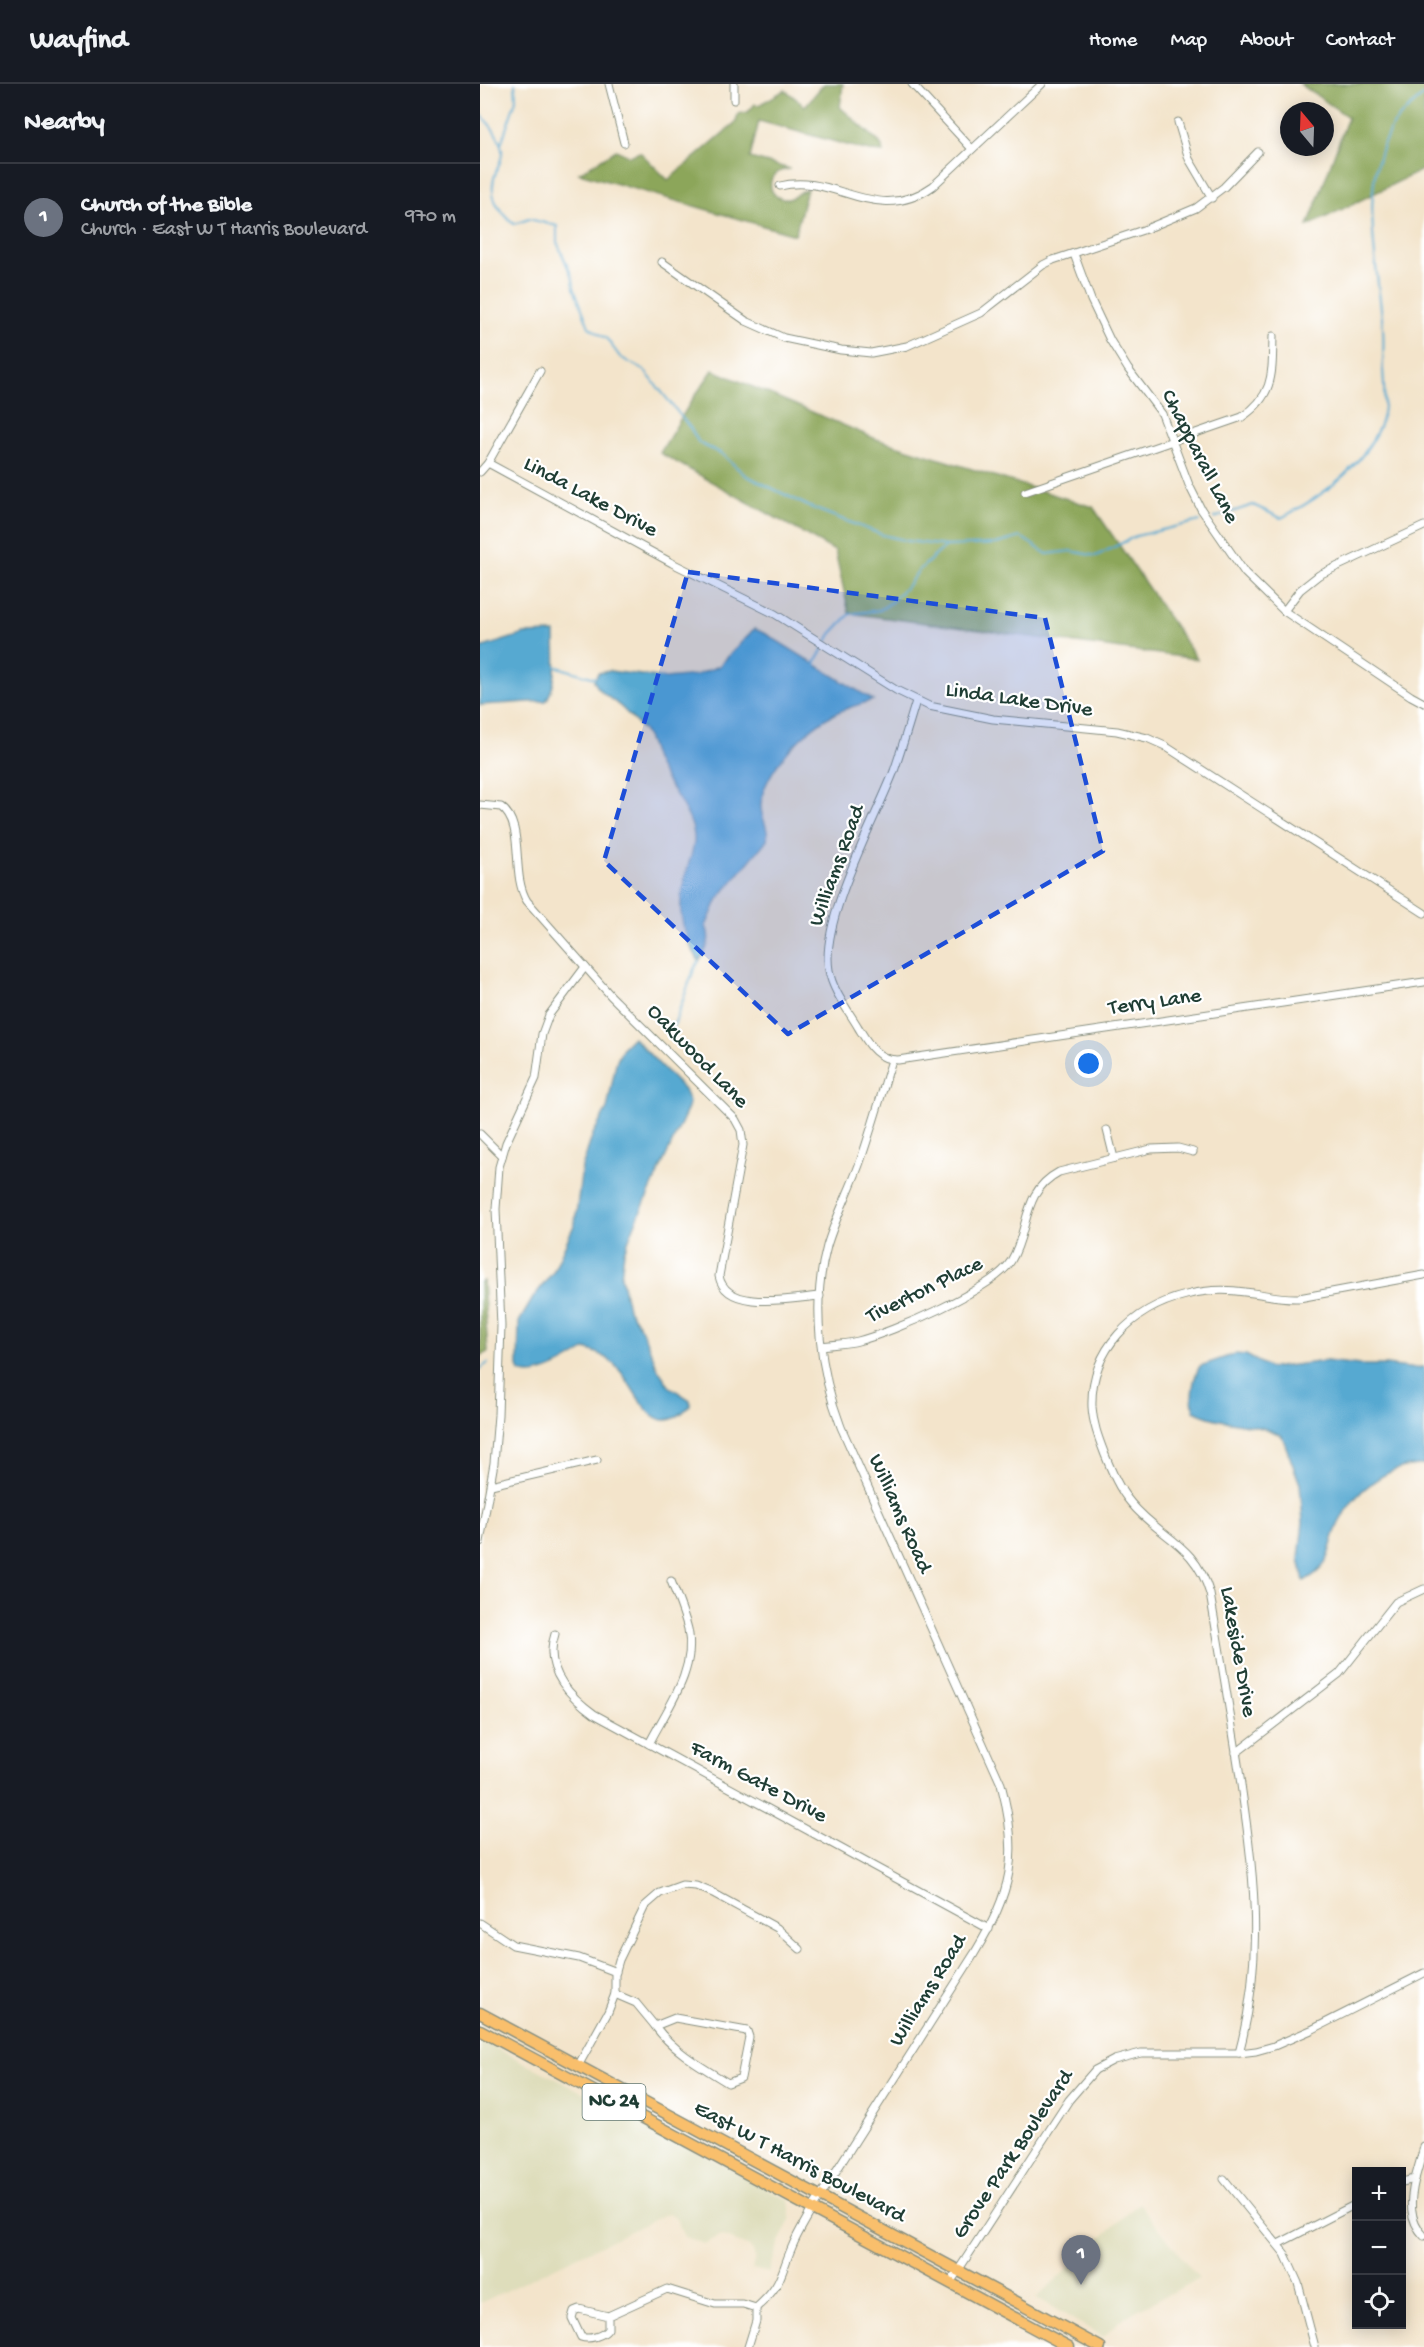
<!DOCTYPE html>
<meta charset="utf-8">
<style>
:root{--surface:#171b24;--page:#242831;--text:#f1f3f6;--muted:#9ea1a6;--line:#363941;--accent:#b45309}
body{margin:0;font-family:"Gochi Hand",sans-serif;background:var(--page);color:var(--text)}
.controls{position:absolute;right:18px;bottom:18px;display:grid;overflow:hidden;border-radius:0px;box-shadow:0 3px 15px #0003}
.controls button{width:54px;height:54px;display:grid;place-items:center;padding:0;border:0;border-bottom:2px solid var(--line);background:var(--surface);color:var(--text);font:30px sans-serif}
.compass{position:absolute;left:800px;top:18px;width:54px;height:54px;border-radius:50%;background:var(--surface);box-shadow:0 3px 15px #0003;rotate:341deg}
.you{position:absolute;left:609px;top:980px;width:21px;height:21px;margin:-15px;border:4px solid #fff;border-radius:50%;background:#1a73e8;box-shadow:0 0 0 9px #1a73e833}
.badge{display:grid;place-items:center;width:39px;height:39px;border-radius:50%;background:var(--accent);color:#fff;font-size:20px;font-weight:700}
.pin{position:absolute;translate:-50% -50px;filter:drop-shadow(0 2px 3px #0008)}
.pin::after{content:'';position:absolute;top:32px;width:21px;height:18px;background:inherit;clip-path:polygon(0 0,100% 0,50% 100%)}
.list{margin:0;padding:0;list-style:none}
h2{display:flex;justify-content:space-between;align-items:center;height:78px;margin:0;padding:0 24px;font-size:26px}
h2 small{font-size:20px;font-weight:400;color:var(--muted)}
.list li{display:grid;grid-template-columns:39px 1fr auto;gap:18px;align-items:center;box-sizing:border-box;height:108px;padding:0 24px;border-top:2px solid var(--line)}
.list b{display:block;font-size:22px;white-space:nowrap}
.list p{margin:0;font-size:20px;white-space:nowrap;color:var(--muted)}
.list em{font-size:20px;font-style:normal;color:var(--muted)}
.icon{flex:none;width:33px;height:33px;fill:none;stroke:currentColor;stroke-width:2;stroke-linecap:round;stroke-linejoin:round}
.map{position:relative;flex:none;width:944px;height:2263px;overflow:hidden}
header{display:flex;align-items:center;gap:36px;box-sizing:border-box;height:84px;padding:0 30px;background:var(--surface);border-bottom:2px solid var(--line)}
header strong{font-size:28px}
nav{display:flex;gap:33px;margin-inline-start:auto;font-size:21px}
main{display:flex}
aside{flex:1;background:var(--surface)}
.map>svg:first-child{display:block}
</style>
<header>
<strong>Wayfind</strong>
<nav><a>Home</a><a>Map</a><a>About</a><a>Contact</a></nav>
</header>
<main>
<aside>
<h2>Nearby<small></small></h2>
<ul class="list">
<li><span class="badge" style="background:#6b7280">1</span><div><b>Church of the Bible</b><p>Church · East W T Harris Boulevard</p></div><em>970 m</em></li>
</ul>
</aside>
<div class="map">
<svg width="944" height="2263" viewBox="0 0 944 2263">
<rect width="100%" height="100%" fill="#fff"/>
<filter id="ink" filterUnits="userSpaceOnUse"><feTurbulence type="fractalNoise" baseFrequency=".0167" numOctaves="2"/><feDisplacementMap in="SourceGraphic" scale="12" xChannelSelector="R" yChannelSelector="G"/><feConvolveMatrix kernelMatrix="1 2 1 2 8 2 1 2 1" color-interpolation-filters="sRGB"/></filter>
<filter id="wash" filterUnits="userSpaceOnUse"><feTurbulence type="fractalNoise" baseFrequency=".008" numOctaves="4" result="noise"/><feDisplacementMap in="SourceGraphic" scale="24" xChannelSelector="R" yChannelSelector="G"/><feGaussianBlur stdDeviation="1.35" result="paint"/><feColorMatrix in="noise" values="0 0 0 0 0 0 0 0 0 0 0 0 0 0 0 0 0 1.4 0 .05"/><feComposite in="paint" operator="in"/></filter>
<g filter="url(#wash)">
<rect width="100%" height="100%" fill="#f3e4cb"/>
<g fill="#deddbb">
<polygon points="0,1956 223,2070 309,2116 311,2134 299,2158 289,2189 272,2185 275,2174 270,2163 240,2152 224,2160 204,2153 195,2133 188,2129 0,2219"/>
<polygon points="659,2119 719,2195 657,2226 638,2238 624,2253 556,2214"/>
</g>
<g fill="#8ca65a" stroke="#567247" stroke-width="1.5">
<path d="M344 0H363L360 23 400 59 404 68 389 67 279 37 270 74 310 85C283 87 287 114 305 115 314 116 318 107 327 105L315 151 99 89 136 66 149 72 160 68 188 96 256 38 258 30 268 28 275 20 279 21 305 6 325 22Z"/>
<polygon points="820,0 944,0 944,85 828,142 868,33"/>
<polygon points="233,286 396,355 613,423 717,575 369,529 355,467 180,369 212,316"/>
<polygon points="3,1197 8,1268 0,1272 0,1198"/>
</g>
<g fill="#56a9d1" stroke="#3a7382" stroke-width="1.5">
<path d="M274 545 286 550 393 616C381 620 369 623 358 628 328 642 283 686 281 721 280 733 290 744 287 756L238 815 226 842C232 855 227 866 219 877 198 843 196 820 208 782 212 768 217 757 212 742 204 718 187 701 176 678 171 667 171 656 162 645 156 639 150 632 143 625 134 616 119 609 114 597L118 589 130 587 185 594 216 591 239 582Z"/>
<path d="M75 549C75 572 79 597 66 617L0 621V564L44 550Z"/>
<path d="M153 953 204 1006 209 1018 208 1024 155 1140 144 1168 141 1192 148 1225 161 1244 178 1285 189 1302 210 1316V1321C175 1361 160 1312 141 1288 132 1276 120 1269 106 1265 90 1276 58 1296 40 1288L38 1283 39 1238 53 1214 73 1188 95 1139 102 1083 113 1050 127 1025 136 979 143 963Z"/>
<path d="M755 1270 766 1271 790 1284 846 1277 880 1281H906L929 1284 944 1283V1381C908 1380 874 1407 859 1439 846 1466 854 1481 824 1497L819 1475 823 1438 820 1400 802 1352C776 1337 743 1342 714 1327 710 1313 713 1294 720 1282Z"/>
</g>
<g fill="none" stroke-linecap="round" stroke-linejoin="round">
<g stroke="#56a9d1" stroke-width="2">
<path d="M0 30C9 39 20 52 22 66 23 73 19 81 16 88 7 111 17 125 34 140L49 135 77 142V158L93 195 94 204 109 243 127 255 140 273 165 287 211 345 219 359 242 370 265 391 330 423 403 451 428 457 466 462 516 460 541 453 567 470 591 467 616 472 656 452 720 437"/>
<polyline points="21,60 36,16 35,0"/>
<path d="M734 434 773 421 801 434C840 414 881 386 899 343 907 326 904 304 903 285 903 272 904 258 903 244 898 183 877 100 912 43 919 31 933 20 944 11"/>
<polyline points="74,582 115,594"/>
<polyline points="336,582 335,579 351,550 370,530 400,526 410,519 429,500 438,487 466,462"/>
<polyline points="193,944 214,885 219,877"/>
<polyline points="0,1285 8,1279"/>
</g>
</g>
</g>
<g filter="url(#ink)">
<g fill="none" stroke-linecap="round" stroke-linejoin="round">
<defs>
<g id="minor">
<polyline points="129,0 144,59"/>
<polyline points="254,0 254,16"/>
<polyline points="432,0 492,65"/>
<polyline points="698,38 709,75 732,114"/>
<path d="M300 102C355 88 396 143 453 102L562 0"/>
<polyline points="594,170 611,216 630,256 648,285 682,330 709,401 721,425 765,489 804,527 931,612 944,619"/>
<polyline points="182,178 266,237 304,254 361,266 391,269 427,262 501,229 563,181 573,176 666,145 716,124 744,103 778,68"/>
<polyline points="8,379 192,479 295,530 416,606 449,622 513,635 637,647 667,654 685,662 944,829"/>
<polyline points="0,388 8,379 60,287"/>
<path d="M545 408 762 333C795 311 792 288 793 252"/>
<polyline points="804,527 820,506 839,491 944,442"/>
<path d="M436 617C429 640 422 664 414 687 395 736 340 836 349 886 352 906 368 926 378 943 388 959 396 976 418 976L944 898"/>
<path d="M0 721 21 723C46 741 30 790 47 817L131 912 255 1035 261 1046 263 1061 239 1192C246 1229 313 1214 340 1212"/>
<polyline points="627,1046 634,1074"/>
<polyline points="0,1050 22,1072"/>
<path d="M342 1262C354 1260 367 1260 378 1257 411 1249 514 1205 531 1177 550 1146 541 1108 579 1088L671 1065 698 1064 713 1068"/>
<polyline points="11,1401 117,1376"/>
<polyline points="0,1458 14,1379 18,1331 21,1242 16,1125 19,1083 26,1059 56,994 62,950 69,931 105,883"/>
<path d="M75 1550C63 1584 88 1611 114 1630L509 1845"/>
<path d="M169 1660C187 1624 217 1587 208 1545 204 1529 197 1512 191 1497"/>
<polyline points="756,1669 859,1590 916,1518 944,1505"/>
<polyline points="0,1839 33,1861 99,1874 136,1888"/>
<polyline points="135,1910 156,1919 175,1942"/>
<path d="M195 1934 267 1947 269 1953 261 1994 248 1999C222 1983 193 1967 175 1942Z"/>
<path d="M759 1969C786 1868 773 1782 758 1680 749 1623 740 1567 730 1510 715 1459 681 1455 651 1419 639 1405 632 1388 625 1371 619 1355 613 1340 612 1323 610 1265 653 1224 706 1211 725 1206 745 1205 765 1208 784 1210 800 1215 819 1214L944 1191"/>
<polyline points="98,1982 128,1928 135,1910 135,1890 139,1876 165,1822 180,1809 202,1801 216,1802 233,1809 297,1844 320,1865"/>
<polyline points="744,2095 805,2170 818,2199 835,2263"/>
<path d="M935 2095C930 2116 928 2135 944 2152"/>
<polyline points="922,2098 935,2095 944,2063"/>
<polyline points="798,2160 876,2120"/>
<polyline points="470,2199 589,2016 615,1986 634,1976 661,1969 759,1969 776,1967 794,1962 831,1946 944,1889"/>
<path d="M128 2232 99 2225 94 2227 92 2234 101 2253C109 2256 123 2252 128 2245V2232L187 2205 235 2220H263L276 2224C303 2200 299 2193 312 2163 317 2150 325 2138 332 2125L494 1870C532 1807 540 1773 521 1700L361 1343C340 1288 331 1220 347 1162 355 1135 369 1108 379 1081 391 1047 401 1011 412 976"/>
<polyline points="268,2263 276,2237 276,2224"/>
</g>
<g id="primary">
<polyline points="0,1929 620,2263"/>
<polyline points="0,1946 589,2263"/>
</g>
</defs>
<use href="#minor" stroke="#899080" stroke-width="9"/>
<use href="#primary" stroke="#899080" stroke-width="13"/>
<use href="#minor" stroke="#fff" stroke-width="7"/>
<use href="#primary" stroke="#f9bf6c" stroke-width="10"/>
</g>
</g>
<path fill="#1d4ed8" fill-opacity="0.2" stroke="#1d4ed8" stroke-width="4.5" stroke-dasharray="12 8" stroke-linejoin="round" d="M208 488 565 534 623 767 308 950 124 777Z"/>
<g text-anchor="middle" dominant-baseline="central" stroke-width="4.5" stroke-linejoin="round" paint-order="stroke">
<rect fill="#fff" stroke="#627771" stroke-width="1.5" x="102.5" y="2000" width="63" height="36" rx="4.5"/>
<g font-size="21" font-weight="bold" fill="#1f3d34">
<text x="134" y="2018">NC 24</text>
</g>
<g font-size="22" fill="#1f3d34" stroke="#fff">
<text transform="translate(719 373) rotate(63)">Chapparall Lane</text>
<text transform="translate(110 414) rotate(28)">Linda Lake Drive</text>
<text transform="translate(539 617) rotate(8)">Linda Lake Drive</text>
<text transform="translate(358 782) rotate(-70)">Williams Road</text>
<text transform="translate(675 919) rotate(-8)">Terry Lane</text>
<text transform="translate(217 973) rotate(46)">Oakwood Lane</text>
<text transform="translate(445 1207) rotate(-26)">Tiverton Place</text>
<text transform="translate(419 1430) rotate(66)">Williams Road</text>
<text transform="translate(757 1568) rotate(80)">Lakeside Drive</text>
<text transform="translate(278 1699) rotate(28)">Farm Gate Drive</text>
<text transform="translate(449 1907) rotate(-58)">Williams Road</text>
<text transform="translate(534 2071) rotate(-56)">Grove Park Boulevard</text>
<text transform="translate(319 2079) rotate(28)">East W T Harris Boulevard</text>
</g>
</g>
</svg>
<div class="controls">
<button>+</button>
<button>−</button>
<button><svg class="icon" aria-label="locate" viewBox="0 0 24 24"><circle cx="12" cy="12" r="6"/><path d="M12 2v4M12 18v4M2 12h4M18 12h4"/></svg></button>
</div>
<svg class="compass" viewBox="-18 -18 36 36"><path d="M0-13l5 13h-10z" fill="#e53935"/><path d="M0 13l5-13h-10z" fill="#9ea1a6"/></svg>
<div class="you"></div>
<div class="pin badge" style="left:601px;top:2201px;background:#6b7280">1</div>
</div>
</main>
